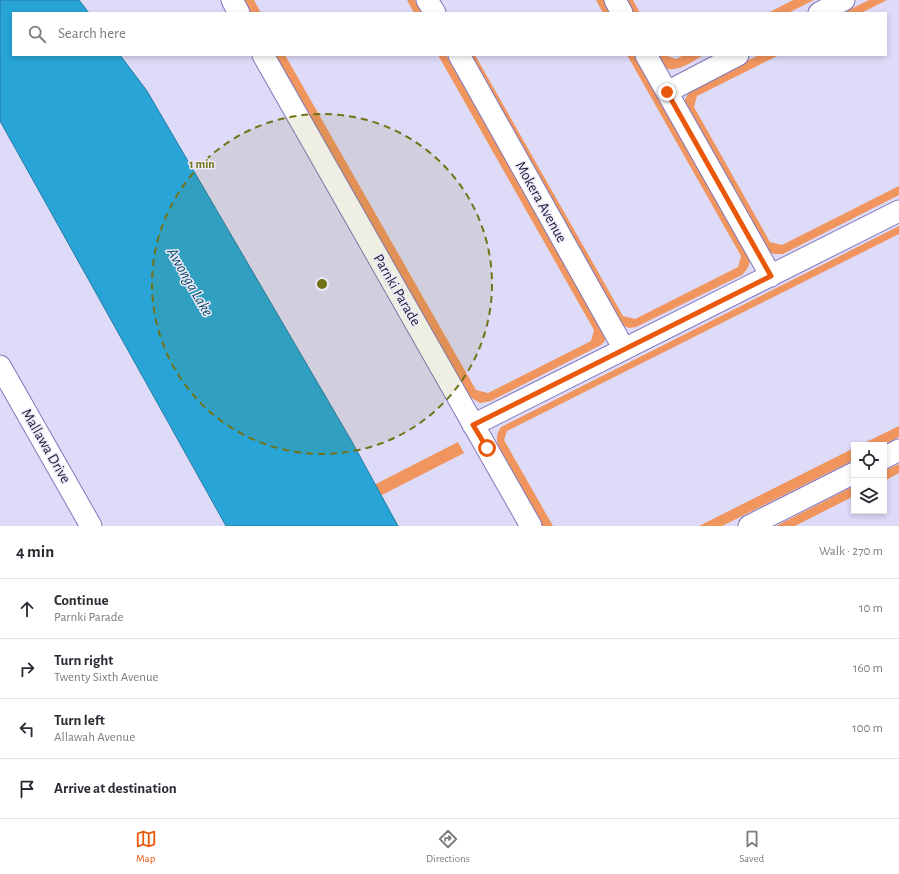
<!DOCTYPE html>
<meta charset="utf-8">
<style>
:root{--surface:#fff;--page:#f7f7f7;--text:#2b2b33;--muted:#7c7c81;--line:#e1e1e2;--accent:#ea580c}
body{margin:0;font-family:"Alegreya Sans",sans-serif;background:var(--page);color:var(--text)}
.controls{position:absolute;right:12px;bottom:12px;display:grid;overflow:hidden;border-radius:0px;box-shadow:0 2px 6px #0003}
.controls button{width:36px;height:36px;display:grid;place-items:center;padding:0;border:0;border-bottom:1px solid var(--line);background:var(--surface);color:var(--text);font:20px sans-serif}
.stop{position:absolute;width:12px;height:12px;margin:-9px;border:3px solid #ea580c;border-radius:50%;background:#fff}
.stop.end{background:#ea580c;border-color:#fff;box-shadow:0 1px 4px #0008}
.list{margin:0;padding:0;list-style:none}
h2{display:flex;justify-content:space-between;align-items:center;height:52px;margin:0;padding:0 16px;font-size:17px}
h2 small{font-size:13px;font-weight:400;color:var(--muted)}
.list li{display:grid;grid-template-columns:26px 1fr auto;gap:12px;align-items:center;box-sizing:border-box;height:60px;padding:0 16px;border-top:1px solid var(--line)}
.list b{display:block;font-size:15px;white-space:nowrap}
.list p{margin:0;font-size:13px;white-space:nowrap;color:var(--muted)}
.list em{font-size:13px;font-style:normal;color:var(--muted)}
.icon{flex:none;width:22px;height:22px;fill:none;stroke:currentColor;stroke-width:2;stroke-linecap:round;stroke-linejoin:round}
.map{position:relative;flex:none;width:899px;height:526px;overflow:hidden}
.search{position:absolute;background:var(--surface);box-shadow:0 2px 6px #0003;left:12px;right:12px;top:12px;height:44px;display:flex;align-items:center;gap:10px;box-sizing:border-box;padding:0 14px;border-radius:0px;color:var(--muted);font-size:15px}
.sheet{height:292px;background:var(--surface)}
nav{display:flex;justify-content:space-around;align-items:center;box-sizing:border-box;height:56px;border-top:1px solid var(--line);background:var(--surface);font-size:11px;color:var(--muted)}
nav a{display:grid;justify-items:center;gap:2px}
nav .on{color:var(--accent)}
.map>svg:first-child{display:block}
</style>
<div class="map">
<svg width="899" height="526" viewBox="0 0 899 526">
<rect width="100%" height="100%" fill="#dedbf9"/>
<g fill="#f1955f">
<polygon points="244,0 254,0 261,13 251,13"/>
<polygon points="407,0 415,0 422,13 414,13"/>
<polygon points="596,0 605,0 612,13 603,13"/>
<polygon points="623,0 633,0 640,13 630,13"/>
<polygon points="793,0 814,0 788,13 768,13"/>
<polygon points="869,0 887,0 861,13 843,13"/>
<polygon points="275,55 285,55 476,390 488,393 591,341 594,330 438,55 446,55 606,336 605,341 601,345 491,401 480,403 470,397"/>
<path d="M465 55H475L623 316 635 319 738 267 741 256 627 55H636L750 258C750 265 747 270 742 275L636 327 629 328 620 324Z"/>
<path d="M654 55H664L676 59 684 55H704C694 60 675 75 664 67 660 65 657 59 654 55Z"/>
<polygon points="759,55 779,55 697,96 694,107 770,242 782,245 899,186 899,195 783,254 774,254 767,251 685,103 685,99 692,88"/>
<path d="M899 226V234L507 431 504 440 553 526H542L499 448C496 440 496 434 501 427Z"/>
<polygon points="899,426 899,437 883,445 860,445"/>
<polygon points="458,442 464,453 378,497 372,486"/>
<polygon points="854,448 854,460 722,526 699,526"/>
<polygon points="899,464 899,473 884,481 884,471"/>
<polygon points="854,486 854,496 795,526 776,526"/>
</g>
<polygon fill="#28a5d6" stroke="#257ba5" points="0,0 79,0 89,13 13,13 13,55 120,55 147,91 351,440 398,526 226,526 0,121"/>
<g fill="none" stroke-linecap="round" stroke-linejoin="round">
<defs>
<g id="minor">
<polyline points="232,0 239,13"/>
<polyline points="427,0 435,13"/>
<polyline points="615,0 622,13"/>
<polyline points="819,13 844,0"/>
<polyline points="263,55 531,526"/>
<polyline points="459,55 624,349"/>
<polyline points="646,55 771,276"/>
<polyline points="667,92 738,55"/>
<polyline points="0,366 91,526"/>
<polyline points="473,425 899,211"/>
<polyline points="884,458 899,450"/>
<polyline points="749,526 854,473"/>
</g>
</defs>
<use href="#minor" stroke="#8177ba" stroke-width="23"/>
<use href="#minor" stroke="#fff" stroke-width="21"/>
</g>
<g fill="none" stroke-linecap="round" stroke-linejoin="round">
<polyline stroke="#ea580c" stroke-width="5" points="487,448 473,425 771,276 667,92"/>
</g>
<circle cx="322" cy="284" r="170" fill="#727318" fill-opacity=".12"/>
<circle fill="none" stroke="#727318" stroke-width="2" stroke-dasharray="7 5" cx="322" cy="284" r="170"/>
<g text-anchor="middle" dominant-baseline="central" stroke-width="3" stroke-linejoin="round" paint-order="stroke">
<g font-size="15" fill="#1d1833" stroke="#eceaf9">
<text transform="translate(541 202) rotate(61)">Mokera Avenue</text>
<text transform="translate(397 290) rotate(60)">Parnki Parade</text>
<text transform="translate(46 446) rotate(60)">Mallawa Drive</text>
</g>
<g font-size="16" font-style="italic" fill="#0d4f69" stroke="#eceaf9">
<text transform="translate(190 282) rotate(60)">Awonga Lake</text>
</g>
</g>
<circle cx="322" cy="284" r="6" fill="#727318" stroke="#eceaf9" stroke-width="2"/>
<g font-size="12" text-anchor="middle" font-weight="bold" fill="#727318" stroke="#eceaf9" stroke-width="3" stroke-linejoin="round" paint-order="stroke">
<text x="202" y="168">1 min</text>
</g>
</svg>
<div class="controls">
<button><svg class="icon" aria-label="locate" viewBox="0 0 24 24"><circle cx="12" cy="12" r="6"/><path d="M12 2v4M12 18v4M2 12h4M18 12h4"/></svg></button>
<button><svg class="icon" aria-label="layers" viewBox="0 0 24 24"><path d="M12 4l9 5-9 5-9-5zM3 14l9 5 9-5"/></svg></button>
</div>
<div class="stop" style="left:487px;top:448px"></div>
<div class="stop end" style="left:667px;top:92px"></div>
<div class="search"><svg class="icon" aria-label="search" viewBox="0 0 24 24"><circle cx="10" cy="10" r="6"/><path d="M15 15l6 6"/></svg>Search here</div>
</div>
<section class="sheet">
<h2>4 min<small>Walk · 270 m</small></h2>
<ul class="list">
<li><svg class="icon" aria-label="ahead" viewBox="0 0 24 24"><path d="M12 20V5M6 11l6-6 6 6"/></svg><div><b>Continue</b><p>Parnki Parade</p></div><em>10 m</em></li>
<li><svg class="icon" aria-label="right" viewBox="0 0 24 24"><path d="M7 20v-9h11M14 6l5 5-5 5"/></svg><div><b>Turn right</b><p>Twenty Sixth Avenue</p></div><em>160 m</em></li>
<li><svg class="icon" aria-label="left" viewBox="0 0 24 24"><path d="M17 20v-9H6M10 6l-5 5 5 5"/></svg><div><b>Turn left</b><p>Allawah Avenue</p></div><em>100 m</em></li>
<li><svg class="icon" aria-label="arrive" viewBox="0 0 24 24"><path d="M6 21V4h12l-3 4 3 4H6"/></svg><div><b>Arrive at destination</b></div></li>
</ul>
</section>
<nav>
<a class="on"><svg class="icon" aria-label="map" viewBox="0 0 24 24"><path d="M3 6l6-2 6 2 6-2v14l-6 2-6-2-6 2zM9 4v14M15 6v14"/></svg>Map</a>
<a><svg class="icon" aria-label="directions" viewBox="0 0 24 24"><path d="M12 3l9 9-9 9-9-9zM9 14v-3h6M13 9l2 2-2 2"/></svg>Directions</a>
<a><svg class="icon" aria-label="saved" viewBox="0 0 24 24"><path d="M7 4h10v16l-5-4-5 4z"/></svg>Saved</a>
</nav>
